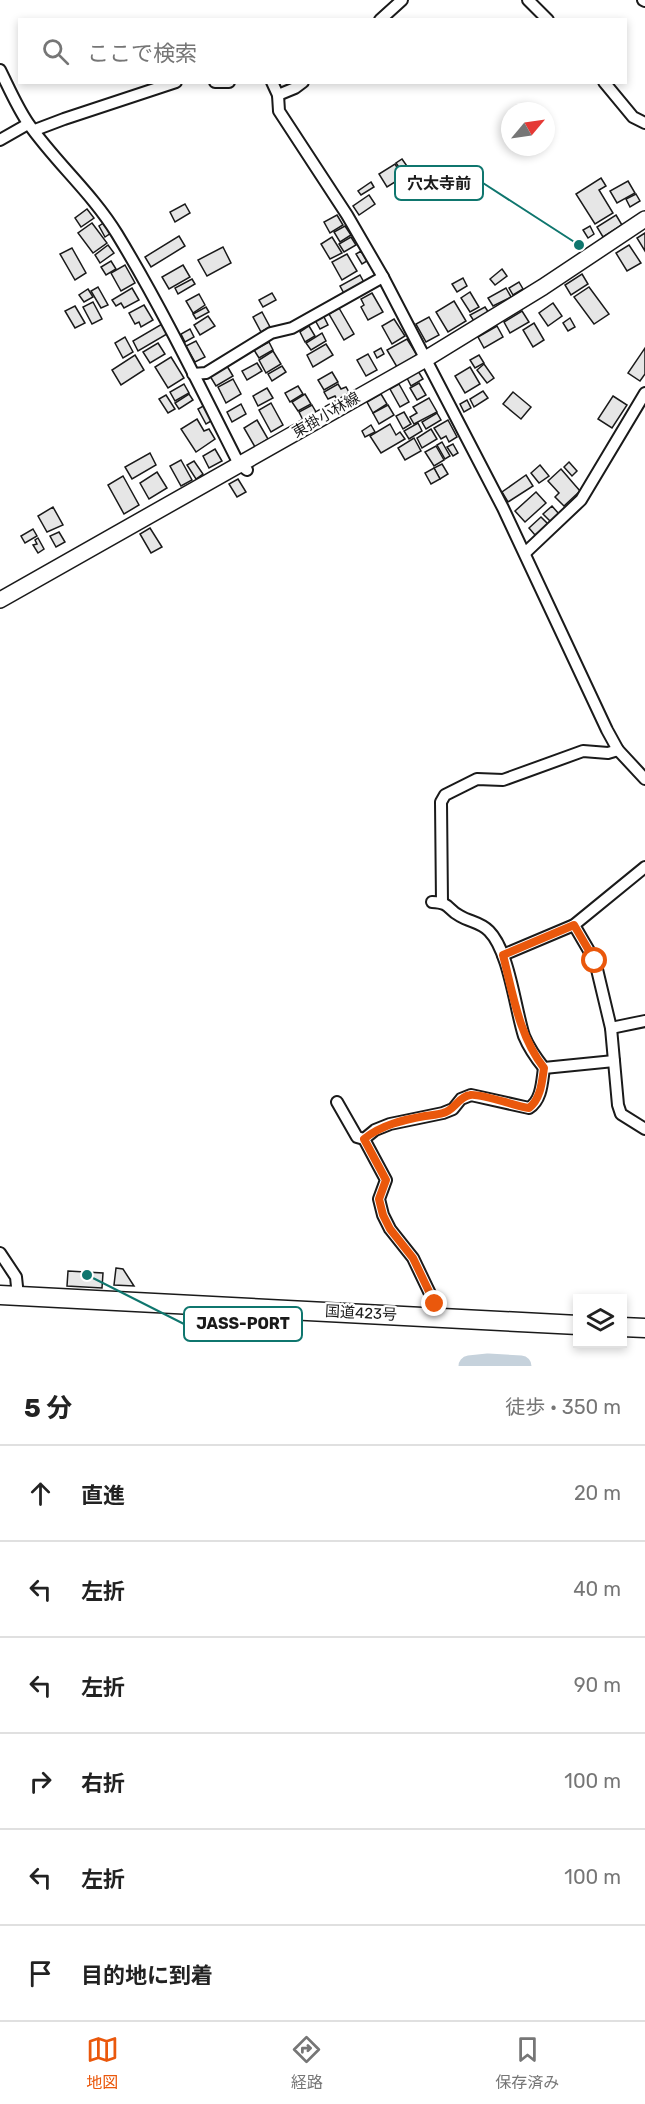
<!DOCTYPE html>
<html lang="ja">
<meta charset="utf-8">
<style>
:root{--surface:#fff;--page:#f6f6f6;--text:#222;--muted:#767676;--line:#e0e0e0;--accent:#ea580c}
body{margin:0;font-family:Rubik,"Noto Sans JP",sans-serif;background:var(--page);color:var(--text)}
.controls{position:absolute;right:18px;bottom:18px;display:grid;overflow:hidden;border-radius:0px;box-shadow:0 3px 9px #0003}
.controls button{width:54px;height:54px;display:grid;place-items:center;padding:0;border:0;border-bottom:2px solid var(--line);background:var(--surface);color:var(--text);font:30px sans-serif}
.compass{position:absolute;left:501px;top:102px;width:54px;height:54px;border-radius:50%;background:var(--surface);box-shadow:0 3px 9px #0003;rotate:61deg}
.stop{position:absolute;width:18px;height:18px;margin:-14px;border:4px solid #ea580c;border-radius:50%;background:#fff}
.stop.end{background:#ea580c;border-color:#fff;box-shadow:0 2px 6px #0008}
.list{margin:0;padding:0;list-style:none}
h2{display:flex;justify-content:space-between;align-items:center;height:78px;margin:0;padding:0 24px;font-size:26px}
h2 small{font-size:20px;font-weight:400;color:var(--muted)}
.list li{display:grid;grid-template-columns:39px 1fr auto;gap:18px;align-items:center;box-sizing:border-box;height:96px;padding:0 24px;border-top:2px solid var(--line)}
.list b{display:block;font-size:22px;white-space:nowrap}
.list em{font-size:20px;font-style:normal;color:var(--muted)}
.icon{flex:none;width:33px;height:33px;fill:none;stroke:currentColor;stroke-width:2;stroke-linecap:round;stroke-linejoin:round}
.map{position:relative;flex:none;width:645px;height:1366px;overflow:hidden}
.search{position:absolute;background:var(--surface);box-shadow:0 3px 9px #0003;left:18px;right:18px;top:18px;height:66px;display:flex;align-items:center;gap:15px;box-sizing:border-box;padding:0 21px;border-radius:0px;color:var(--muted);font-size:22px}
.sheet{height:654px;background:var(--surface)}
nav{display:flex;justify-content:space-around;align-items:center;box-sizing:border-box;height:84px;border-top:2px solid var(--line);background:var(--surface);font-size:16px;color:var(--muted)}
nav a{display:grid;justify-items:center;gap:3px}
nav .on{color:var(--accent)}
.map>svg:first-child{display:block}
</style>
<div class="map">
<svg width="645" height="1366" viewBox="0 0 645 1366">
<rect width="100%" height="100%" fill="#fff"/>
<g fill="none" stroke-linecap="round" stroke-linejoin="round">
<polyline stroke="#c6d2dc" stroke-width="21" points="469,1366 488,1364 521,1366"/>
</g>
<g fill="#e6e6e6" stroke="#1a1a1a" stroke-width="1.5">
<polygon points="402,159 409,169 403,173 396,163"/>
<polygon points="395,164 403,177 387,187 379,174"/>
<polygon points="601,178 606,186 599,190 613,213 595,224 576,194"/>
<polygon points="628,181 635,193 617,203 610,191"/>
<polygon points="371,182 374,187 361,195 358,191"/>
<polygon points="636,194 640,201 630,207 626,199"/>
<polygon points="369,195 375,204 359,215 353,206"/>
<polygon points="185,204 190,213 175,222 170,212"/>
<polygon points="87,209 94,218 81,227 75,218"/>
<polygon points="337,215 343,225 330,233 324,222"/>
<polygon points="616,215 622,225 603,237 597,227"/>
<polygon points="105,222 111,233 105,237 99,226"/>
<polygon points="92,223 107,243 93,253 78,233"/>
<polygon points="345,226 351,235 340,242 334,232"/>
<polygon points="590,226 594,234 588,238 583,230"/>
<polygon points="645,233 645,251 637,238"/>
<polygon points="179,236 185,246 151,267 145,257"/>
<polygon points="332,237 342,253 330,259 321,244"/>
<polygon points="351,237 356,245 344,252 339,244"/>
<polygon points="108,245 114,253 100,263 95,255"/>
<polygon points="629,245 641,263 627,271 616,253"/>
<polygon points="223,247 231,263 207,276 198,260"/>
<polygon points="72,248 86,273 75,280 60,254"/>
<polygon points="361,251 367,261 362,264 356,254"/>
<polygon points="347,254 357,271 342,280 332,262"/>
<polygon points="111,261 116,269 106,275 101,267"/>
<polygon points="125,265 135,283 121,291 111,273"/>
<polygon points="183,265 190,277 169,289 162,277"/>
<polygon points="502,269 507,276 495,285 490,279"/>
<polygon points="582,274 588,284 571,295 565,285"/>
<polygon points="360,275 366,286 346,297 340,286"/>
<polygon points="463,278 467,286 457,292 452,284"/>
<polygon points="192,279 195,284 178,294 175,288"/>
<polygon points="519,282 523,289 513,295 509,288"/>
<polygon points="98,287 108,305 101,308 91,291"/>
<polygon points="589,287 609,314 594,324 574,297"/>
<polygon points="132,288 139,300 124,308 121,303 116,306 112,300"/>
<polygon points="506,288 511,297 493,306 488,298"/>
<polygon points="88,289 93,297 84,302 79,295"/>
<polygon points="470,292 479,307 470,312 461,298"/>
<polygon points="272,293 276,300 263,307 259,300"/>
<polygon points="372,293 383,312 368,320 361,307 364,305 361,299"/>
<polygon points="199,294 205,305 193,313 186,301"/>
<polygon points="454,301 466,321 448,332 436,312"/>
<polygon points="93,302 102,319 92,324 83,307"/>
<polygon points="553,303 562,316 548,326 539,313"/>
<polygon points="144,305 153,320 141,327 139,322 135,324 129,313"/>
<polygon points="75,306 85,323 75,328 65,311"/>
<polygon points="206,307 209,312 196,319 193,314"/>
<polygon points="485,307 489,313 474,321 470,315"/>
<polygon points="339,308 354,334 344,340 329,314"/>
<polygon points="522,311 529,322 510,333 504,322"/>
<polygon points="262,312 270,327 261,332 253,317"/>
<polygon points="323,315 328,325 320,329 315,320"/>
<polygon points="208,316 215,326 200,335 194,325"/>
<polygon points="429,317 439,335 426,342 416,324"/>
<polygon points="570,318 575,327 568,331 563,323"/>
<polygon points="394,319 405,336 392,344 382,326"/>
<polygon points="534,323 544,340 533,347 523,330"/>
<polygon points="162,324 167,334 138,351 133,341"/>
<polygon points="309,326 315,336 305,342 300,332"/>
<polygon points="497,326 503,337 484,348 478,337"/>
<polygon points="190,329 194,337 185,342 181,334"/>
<polygon points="322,333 326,341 311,350 306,343"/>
<polygon points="125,337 133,352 123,358 115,343"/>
<polygon points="407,339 417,355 397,367 387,350"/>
<polygon points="196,341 205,357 195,362 186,346"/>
<polygon points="269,342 273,350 259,358 254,350"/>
<polygon points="158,343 165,354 150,363 143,352"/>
<polygon points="326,344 333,355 313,367 307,355"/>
<polygon points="381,348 384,354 377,358 374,352"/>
<polygon points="645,348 645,374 640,381 628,373"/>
<polygon points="273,351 281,364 266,373 259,360"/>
<polygon points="368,354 377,370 366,376 357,360"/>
<polygon points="135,355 144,370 121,385 112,370"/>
<polygon points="479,355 484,363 475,368 470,360"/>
<polygon points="171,357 184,378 168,388 155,367"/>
<polygon points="257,363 262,371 247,380 242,371"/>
<polygon points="484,364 494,378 487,383 477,370"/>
<polygon points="227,366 233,376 216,386 210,376"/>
<polygon points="282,366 286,372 272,381 268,374"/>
<polygon points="470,367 480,384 465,393 455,376"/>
<polygon points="418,371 423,379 411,386 407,378"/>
<polygon points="332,372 338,382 324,390 318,380"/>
<polygon points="233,379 241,394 226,403 218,387"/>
<polygon points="419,383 426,395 417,400 410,388"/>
<polygon points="184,384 189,393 175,401 170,392"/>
<polygon points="338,384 341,389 346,387 350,394 338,401 335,396 328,399 324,392"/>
<polygon points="399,384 409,402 400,407 390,389"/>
<polygon points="298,386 303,394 290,402 285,393"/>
<polygon points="267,388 273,398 258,406 253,396"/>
<polygon points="483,391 488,398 474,407 470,399"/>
<polygon points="513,392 531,407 521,419 503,404"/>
<polygon points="189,394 193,400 179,409 175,403"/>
<polygon points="305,394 311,404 298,411 292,402"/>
<polygon points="381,394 387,404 373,413 367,402"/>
<polygon points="166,395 175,409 168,413 159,399"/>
<polygon points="613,396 627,405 612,428 598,419"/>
<polygon points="429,398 437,412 414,424 410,417 417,413 413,407"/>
<polygon points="467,400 471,408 464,412 460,404"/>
<polygon points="271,403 283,425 271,432 259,410"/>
<polygon points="241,404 246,414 232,422 227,412"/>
<polygon points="205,405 213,420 206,424 198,409"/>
<polygon points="312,405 316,412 303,420 299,412"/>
<polygon points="388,405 394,415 379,424 373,413"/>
<polygon points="404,412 411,424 403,429 396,416"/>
<polygon points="437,413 441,420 426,429 422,422"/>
<polygon points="197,419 204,431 209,429 215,439 196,452 181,429"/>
<polygon points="257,420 268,439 255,447 244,428"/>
<polygon points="448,420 457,437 449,442 446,436 441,439 434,428"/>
<polygon points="418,423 422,431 409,439 404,431"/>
<polygon points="390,424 396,435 400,432 405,439 381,453 370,436"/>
<polygon points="371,425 375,432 365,437 362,431"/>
<polygon points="431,429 437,439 422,448 417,438"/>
<polygon points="414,438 421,451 405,460 398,448"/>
<polygon points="442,442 450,456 445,459 437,445"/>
<polygon points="453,444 458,453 453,456 447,447"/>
<polygon points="436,446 444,460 434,466 425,452"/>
<polygon points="215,449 222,461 209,468 203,456"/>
<polygon points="150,453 156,465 132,479 125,467"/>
<polygon points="181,460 192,480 181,486 170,466"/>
<polygon points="194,461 203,474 196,479 187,465"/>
<polygon points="569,462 577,471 572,476 564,467"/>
<polygon points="442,464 448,474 440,479 434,468"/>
<polygon points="540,465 549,476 539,483 531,473"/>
<polygon points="434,468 440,479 431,484 425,473"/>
<polygon points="561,469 580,491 564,506 555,497 559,493 548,481"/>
<polygon points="157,472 167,488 149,499 140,483"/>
<polygon points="526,475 533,486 508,502 502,492"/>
<polygon points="123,476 139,505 124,514 108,485"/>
<polygon points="238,479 246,492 237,497 229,484"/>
<polygon points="536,492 546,503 525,522 515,511"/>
<polygon points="552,506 559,514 551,522 543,514"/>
<polygon points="53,507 63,525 47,532 38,516"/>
<polygon points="541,517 548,524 535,535 529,528"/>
<polygon points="150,528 162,547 151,553 140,534"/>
<polygon points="33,529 37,536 25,543 21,536"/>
<polygon points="59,532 65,542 56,547 50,536"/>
<polygon points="38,538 44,549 38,553 33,545 37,544 35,540"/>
<polygon points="116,1268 123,1269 134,1286 114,1285"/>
<polygon points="68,1271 103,1273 102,1288 67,1286"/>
</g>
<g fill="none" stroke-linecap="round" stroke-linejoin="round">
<defs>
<g id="minor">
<polyline points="528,0 548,20"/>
<polyline points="643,0 645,1"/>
<polyline points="380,20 402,0"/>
<path d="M0 70C9 88 17 107 28 123 55 162 92 193 117 234 162 308 200 387 239 464L247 470"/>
<polyline points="215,82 229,82"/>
<polyline points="272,82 278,95 279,111 347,215 383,277 503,508 607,730 618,750 645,779"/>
<polyline points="604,82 633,117 645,123"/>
<polyline points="278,95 295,88 303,82"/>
<polyline points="35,130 64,119 176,82"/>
<polyline points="0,140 28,124"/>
<polyline points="193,374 206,373 271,333 292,328 383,277"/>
<polyline points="525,553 581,500 645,393"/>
<path d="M432 902C452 903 446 909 460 916 470 922 480 922 489 931 509 951 515 1008 524 1036 529 1048 536 1058 544 1068L614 1061"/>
<polyline points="442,903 441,802 445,795 477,779 503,780 583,751 608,753 618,750"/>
<polyline points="574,925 595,961 611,1028 618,1105 621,1114 645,1129"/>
<polyline points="503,955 574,925 645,867"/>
<polyline points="611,1028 645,1021"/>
<polyline points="337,1102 357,1137 364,1139 386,1180 379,1199 383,1215 390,1229 413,1258 435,1304 435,1317"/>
<path d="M364 1139 375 1130 390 1124 443 1113 453 1109 461 1099 471 1095 529 1108C542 1100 542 1081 544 1068"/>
<polyline points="0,1253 16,1277 18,1296"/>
</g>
<polyline id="secondary" points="0,600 424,360 543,287 645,219"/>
<g id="trunk">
<polyline points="0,1295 578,1325"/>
<polyline points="622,1327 645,1328"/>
</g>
</defs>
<use href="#minor" stroke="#1a1a1a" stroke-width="14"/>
<use href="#secondary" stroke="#1a1a1a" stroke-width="18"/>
<use href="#trunk" stroke="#1a1a1a" stroke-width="21"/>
<use href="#minor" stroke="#fff" stroke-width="10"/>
<use href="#secondary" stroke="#fff" stroke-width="15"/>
<use href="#trunk" stroke="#fff" stroke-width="18"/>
</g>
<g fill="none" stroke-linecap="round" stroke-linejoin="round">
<path stroke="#ea580c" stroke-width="8" d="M435 1304 413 1258 390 1229 383 1215 379 1199 386 1180 364 1139C381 1125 403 1120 425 1116 431 1115 437 1115 443 1113 455 1110 458 1097 470 1095 480 1093 515 1106 529 1108 541 1099 542 1081 544 1068 519 1036 513 994 503 955L574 925 595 961"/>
</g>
<g text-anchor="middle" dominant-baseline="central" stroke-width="4.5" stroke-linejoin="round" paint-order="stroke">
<g font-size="15" fill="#1a1a1a" stroke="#fff">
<text transform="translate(326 415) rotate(-30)">東掛小林線</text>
<text transform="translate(361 1313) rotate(3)">国道423号</text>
</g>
</g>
<path fill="none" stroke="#0f766e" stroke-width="2" d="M579 245L483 183M87 1275L184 1324"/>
<g fill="#0f766e" stroke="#fff" stroke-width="2">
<circle cx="579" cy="245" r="6"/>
<circle cx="87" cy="1275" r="6"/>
</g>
<g fill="#fff" stroke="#0f766e" stroke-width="2">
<rect x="395" y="166" width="88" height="34" rx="6"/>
<rect x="184" y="1307" width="118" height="34" rx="6"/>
</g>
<g font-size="16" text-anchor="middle" font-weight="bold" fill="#1a1a1a">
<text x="439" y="189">穴太寺前</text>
<text x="243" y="1329">JASS-PORT</text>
</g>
</svg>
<div class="controls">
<button><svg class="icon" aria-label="layers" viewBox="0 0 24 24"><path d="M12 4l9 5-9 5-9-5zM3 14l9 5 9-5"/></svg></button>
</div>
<svg class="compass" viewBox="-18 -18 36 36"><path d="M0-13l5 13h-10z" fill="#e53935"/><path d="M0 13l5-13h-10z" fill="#767676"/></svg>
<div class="stop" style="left:595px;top:961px"></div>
<div class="stop end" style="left:435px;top:1304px"></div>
<div class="search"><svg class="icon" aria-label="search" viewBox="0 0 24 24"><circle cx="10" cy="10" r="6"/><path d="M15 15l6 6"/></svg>ここで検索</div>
</div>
<section class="sheet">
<h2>5 分<small>徒歩 · 350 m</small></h2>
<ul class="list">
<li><svg class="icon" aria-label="ahead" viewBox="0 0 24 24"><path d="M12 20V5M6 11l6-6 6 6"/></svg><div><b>直進</b></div><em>20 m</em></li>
<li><svg class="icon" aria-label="left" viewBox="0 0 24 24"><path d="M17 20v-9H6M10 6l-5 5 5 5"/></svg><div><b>左折</b></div><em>40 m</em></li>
<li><svg class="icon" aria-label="left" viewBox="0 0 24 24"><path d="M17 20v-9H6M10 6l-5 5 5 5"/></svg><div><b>左折</b></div><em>90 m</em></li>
<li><svg class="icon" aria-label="right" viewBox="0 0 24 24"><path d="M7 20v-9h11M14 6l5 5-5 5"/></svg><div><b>右折</b></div><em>100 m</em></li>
<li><svg class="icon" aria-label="left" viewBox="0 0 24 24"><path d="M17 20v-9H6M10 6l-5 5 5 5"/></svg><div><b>左折</b></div><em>100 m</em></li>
<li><svg class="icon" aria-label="arrive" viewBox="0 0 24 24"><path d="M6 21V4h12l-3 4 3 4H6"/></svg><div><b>目的地に到着</b></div></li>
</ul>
</section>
<nav>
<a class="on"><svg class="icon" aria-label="map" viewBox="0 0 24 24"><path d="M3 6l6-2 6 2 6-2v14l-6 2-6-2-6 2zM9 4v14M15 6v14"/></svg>地図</a>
<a><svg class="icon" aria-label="directions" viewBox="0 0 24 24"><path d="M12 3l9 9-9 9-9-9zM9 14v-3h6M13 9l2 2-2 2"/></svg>経路</a>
<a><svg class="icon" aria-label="saved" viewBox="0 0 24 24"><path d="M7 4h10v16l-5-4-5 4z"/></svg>保存済み</a>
</nav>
